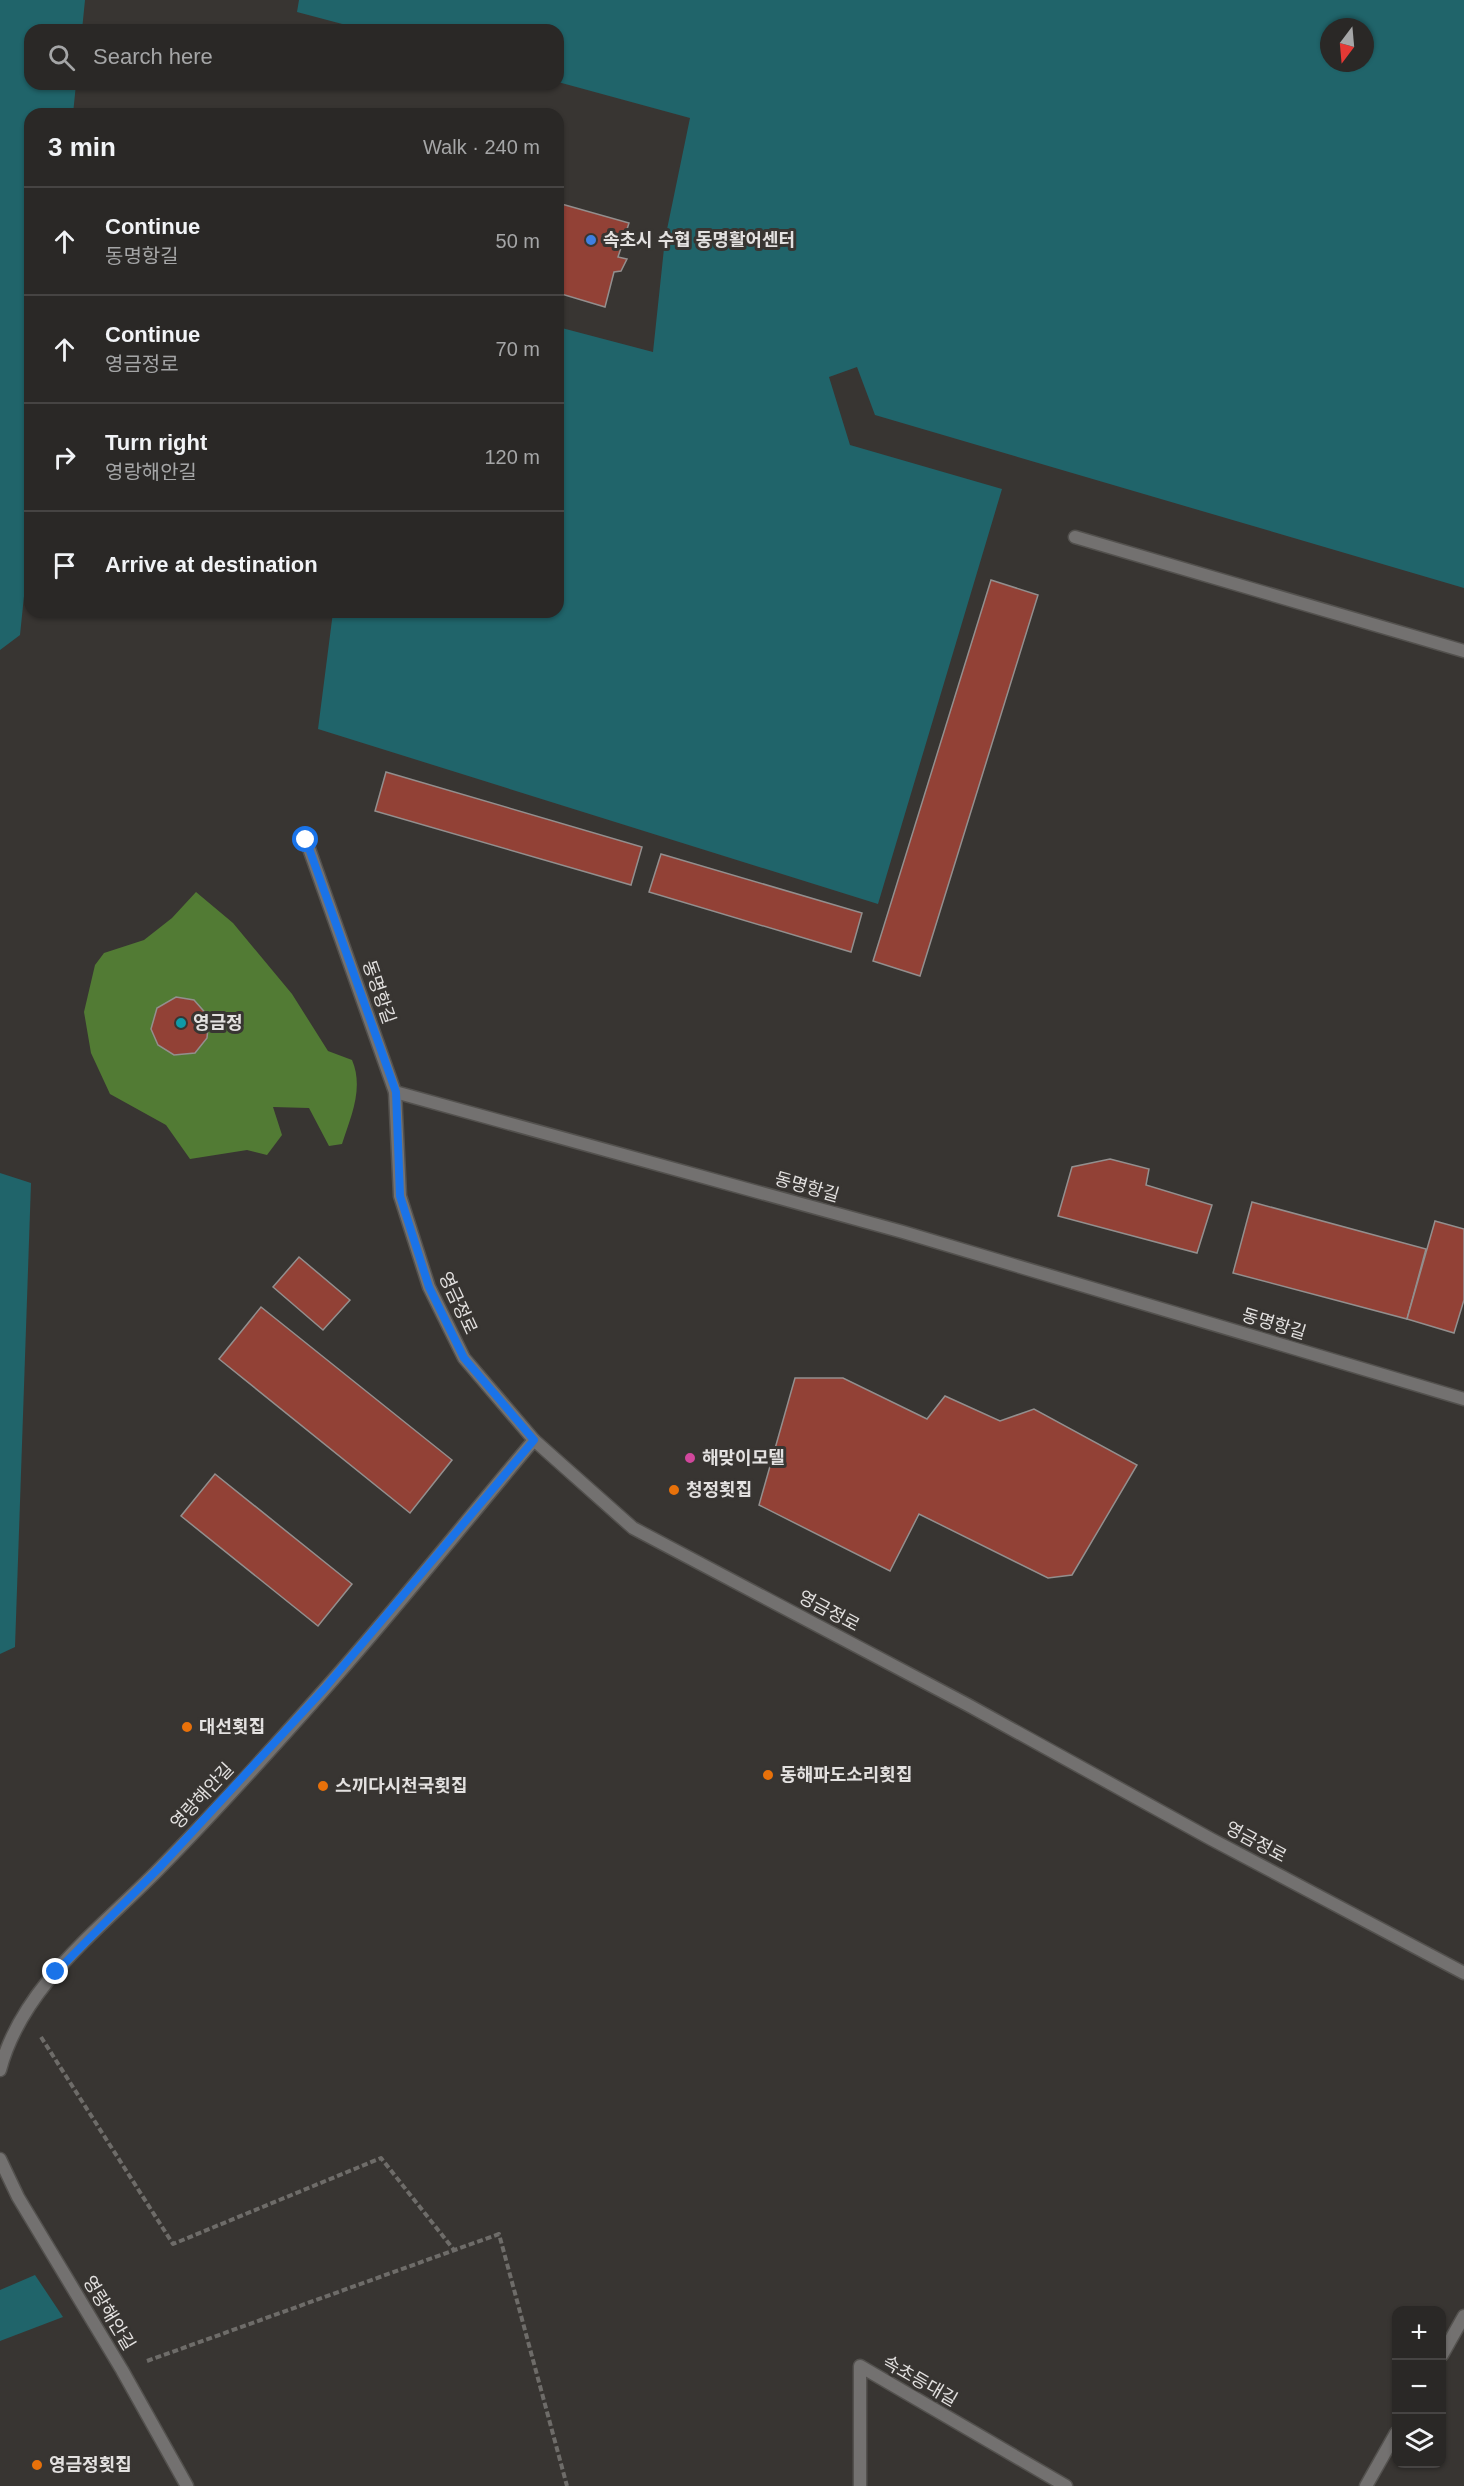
<!DOCTYPE html>
<meta charset="utf-8">
<style>
:root{--surface:#2a2826;--page:#363432;--text:#f1f3f6;--muted:#a5a6a7;--line:#464443}
body{margin:0;font-family:Helvetica,"Noto Sans KR",sans-serif;background:var(--page);color:var(--text)}
.controls{position:absolute;right:18px;bottom:18px;display:grid;overflow:hidden;border-radius:12px;box-shadow:0 2px 4px #0004}
.controls button{width:54px;height:54px;display:grid;place-items:center;padding:0;border:0;border-bottom:2px solid var(--line);background:var(--surface);color:var(--text);font:30px sans-serif}
.compass{position:absolute;left:1320px;top:18px;width:54px;height:54px;border-radius:50%;background:var(--surface);box-shadow:0 2px 4px #0004;rotate:196deg}
.stop{position:absolute;width:18px;height:18px;margin:-14px;border:4px solid #1a73e8;border-radius:50%;background:#fff}
.stop.end{background:#1a73e8;border-color:#fff;box-shadow:0 2px 6px #0008}
.list{margin:0;padding:0;list-style:none}
h2{display:flex;justify-content:space-between;align-items:center;height:78px;margin:0;padding:0 24px;font-size:26px}
h2 small{font-size:20px;font-weight:400;color:var(--muted)}
.list li{display:grid;grid-template-columns:39px 1fr auto;gap:18px;align-items:center;box-sizing:border-box;height:108px;padding:0 24px;border-top:2px solid var(--line)}
.list b{display:block;font-size:22px;white-space:nowrap}
.list p{margin:0;font-size:20px;white-space:nowrap;color:var(--muted)}
.list em{font-size:20px;font-style:normal;color:var(--muted)}
.icon{flex:none;width:33px;height:33px;fill:none;stroke:currentColor;stroke-width:2;stroke-linecap:round;stroke-linejoin:round}
.map{position:relative;flex:none;width:1464px;height:2486px;overflow:hidden}
.search{position:absolute;background:var(--surface);box-shadow:0 2px 4px #0004;left:24px;top:24px;width:540px;height:66px;display:flex;align-items:center;gap:15px;box-sizing:border-box;padding:0 21px;border-radius:18px;color:var(--muted);font-size:22px}
.panel{position:absolute;background:var(--surface);box-shadow:0 2px 4px #0004;left:24px;top:108px;width:540px;height:510px;border-radius:18px}
.map>svg:first-child{display:block}
</style>
<div class="map">
<svg width="1464" height="2486" viewBox="0 0 1464 2486">
<rect width="100%" height="100%" fill="#383532"/>
<path fill="#527b34" d="M196 892 233 923 292 994 328 1051 352 1060C364 1088 351 1116 342 1144L329 1146 309 1108 273 1107 282 1135 267 1155 247 1150 190 1159 166 1125 110 1094 91 1053 84 1012 95 965 104 953 144 940 172 918Z"/>
<g fill="#20646a" fill-rule="evenodd">
<polygon points="0,0 85,0 82,30 30,30 30,84 76,84 73,114 30,114 30,538 20,635 0,650"/>
<path d="M299 0H1464V588L875 415 857 367 829 377 850 445 1002 489 878 904 318 729 333 612H558V327L653 352 665 239 690 118 558 82V30H365L297 12ZM1329 27H1365V63H1329Z"/>
<polygon points="0,1173 31,1183 15,1647 0,1654"/>
<polygon points="35,2275 63,2317 0,2341 0,2290"/>
</g>
<g fill="#924136" stroke="#938f8e" stroke-width="1.5">
<polygon points="558,203 629,223 618,257 627,259 621,271 614,272 605,307 558,293"/>
<polygon points="991,580 1038,595 920,976 873,961"/>
<polygon points="386,772 642,847 631,885 375,811"/>
<polygon points="661,854 862,913 851,952 649,892"/>
<polygon points="176,997 194,1000 209,1017 207,1038 195,1053 174,1055 158,1045 151,1029 157,1008"/>
<polygon points="1110,1159 1149,1169 1146,1185 1212,1205 1197,1253 1058,1216 1072,1167"/>
<polygon points="1252,1202 1426,1249 1407,1319 1233,1273"/>
<polygon points="1435,1221 1464,1229 1464,1300 1454,1333 1407,1319"/>
<polygon points="299,1257 350,1300 323,1330 273,1287"/>
<polygon points="261,1307 452,1460 410,1513 219,1359"/>
<polygon points="795,1378 843,1378 927,1419 945,1396 1000,1421 1034,1409 1137,1465 1072,1575 1048,1578 919,1514 890,1571 759,1505"/>
<polygon points="215,1474 352,1584 318,1626 181,1516"/>
</g>
<g fill="none" stroke-linecap="round" stroke-linejoin="round">
<defs>
<polyline id="service" points="1075,537 1464,651"/>
<g id="minor">
<polyline points="306,840 395,1092 400,1196 429,1287 464,1358 534,1440"/>
<polyline points="395,1092 903,1232 1464,1399"/>
<polyline points="1442,2355 1464,2316"/>
<polyline points="860,2486 860,2366 1066,2486"/>
<polyline points="1366,2486 1396,2433"/>
</g>
<g id="tertiary">
<path d="M0 2070C22 1986 100 1929 158 1870 215 1812 270 1751 324 1690 396 1609 464 1523 534 1440L633 1528 968 1705 1211 1839 1464 1973"/>
<polyline points="0,2159 18,2197 122,2370 187,2486"/>
</g>
</defs>
<use href="#service" stroke="#53514e" stroke-width="15"/>
<use href="#minor" stroke="#53514e" stroke-width="15"/>
<use href="#tertiary" stroke="#53514e" stroke-width="15"/>
<g stroke="#6e6c69" stroke-width="4" stroke-dasharray="6 3" stroke-linecap="butt">
<polyline points="41,2037 173,2244 381,2158 454,2250"/>
<polyline points="147,2361 499,2234 567,2486"/>
</g>
<use href="#service" stroke="#737170" stroke-width="12"/>
<use href="#minor" stroke="#737170" stroke-width="12"/>
<use href="#tertiary" stroke="#737170" stroke-width="12"/>
</g>
<g fill="none" stroke-linecap="round" stroke-linejoin="round">
<polyline stroke="#1a73e8" stroke-width="8" points="56,1972 159,1868 324,1689 534,1440 464,1358 429,1287 400,1196 396,1092 306,840"/>
</g>
<circle fill="#3f7fe0" stroke="#383532" stroke-width="2" cx="591" cy="240" r="6"/>
<circle fill="#0f9aa8" stroke="#383532" stroke-width="2" cx="181" cy="1023" r="6"/>
<circle fill="#d1479c" stroke="#383532" stroke-width="2" cx="690" cy="1458" r="6"/>
<g fill="#e8710a" stroke="#383532" stroke-width="2">
<circle cx="674" cy="1490" r="6"/>
<circle cx="187" cy="1727" r="6"/>
<circle cx="768" cy="1775" r="6"/>
<circle cx="323" cy="1786" r="6"/>
<circle cx="37" cy="2465" r="6"/>
</g>
<g text-anchor="middle" dominant-baseline="central" stroke-width="6" stroke-linejoin="round" paint-order="stroke">
<g font-size="18" font-weight="bold" fill="#e3e1e0" stroke="#383532" text-anchor="start">
<text x="603" y="240">속초시 수협 동명활어센터</text>
<text x="193" y="1023">영금정</text>
<text x="702" y="1458">해맞이모텔</text>
<text x="686" y="1490">청정횟집</text>
<text x="199" y="1727">대선횟집</text>
<text x="780" y="1775">동해파도소리횟집</text>
<text x="335" y="1786">스끼다시천국횟집</text>
<text x="49" y="2465">영금정횟집</text>
</g>
<g font-size="18" fill="#e3e1e0" stroke="#383532">
<text transform="translate(379 992) rotate(71)">동명항길</text>
<text transform="translate(807 1187) rotate(16)">동명항길</text>
<text transform="translate(458 1303) rotate(65)">영금정로</text>
<text transform="translate(1274 1324) rotate(17)">동명항길</text>
<text transform="translate(829 1611) rotate(28)">영금정로</text>
<text transform="translate(202 1796) rotate(-47)">영랑해안길</text>
<text transform="translate(1256 1842) rotate(28)">영금정로</text>
<text transform="translate(109 2313) rotate(59)">영랑해안길</text>
<text transform="translate(920 2381) rotate(30)">속초등대길</text>
</g>
</g>
</svg>
<div class="controls">
<button>+</button>
<button>−</button>
<button><svg class="icon" aria-label="layers" viewBox="0 0 24 24"><path d="M12 4l9 5-9 5-9-5zM3 14l9 5 9-5"/></svg></button>
</div>
<svg class="compass" viewBox="-18 -18 36 36"><path d="M0-13l5 13h-10z" fill="#e53935"/><path d="M0 13l5-13h-10z" fill="#a5a6a7"/></svg>
<div class="stop" style="left:306px;top:840px"></div>
<div class="stop end" style="left:56px;top:1972px"></div>
<div class="search"><svg class="icon" aria-label="search" viewBox="0 0 24 24"><circle cx="10" cy="10" r="6"/><path d="M15 15l6 6"/></svg>Search here</div>
<section class="panel">
<h2>3 min<small>Walk · 240 m</small></h2>
<ul class="list">
<li><svg class="icon" aria-label="ahead" viewBox="0 0 24 24"><path d="M12 20V5M6 11l6-6 6 6"/></svg><div><b>Continue</b><p>동명항길</p></div><em>50 m</em></li>
<li><svg class="icon" aria-label="ahead" viewBox="0 0 24 24"><path d="M12 20V5M6 11l6-6 6 6"/></svg><div><b>Continue</b><p>영금정로</p></div><em>70 m</em></li>
<li><svg class="icon" aria-label="right" viewBox="0 0 24 24"><path d="M7 20v-9h11M14 6l5 5-5 5"/></svg><div><b>Turn right</b><p>영랑해안길</p></div><em>120 m</em></li>
<li><svg class="icon" aria-label="arrive" viewBox="0 0 24 24"><path d="M6 21V4h12l-3 4 3 4H6"/></svg><div><b>Arrive at destination</b></div></li>
</ul>
</section>
</div>
